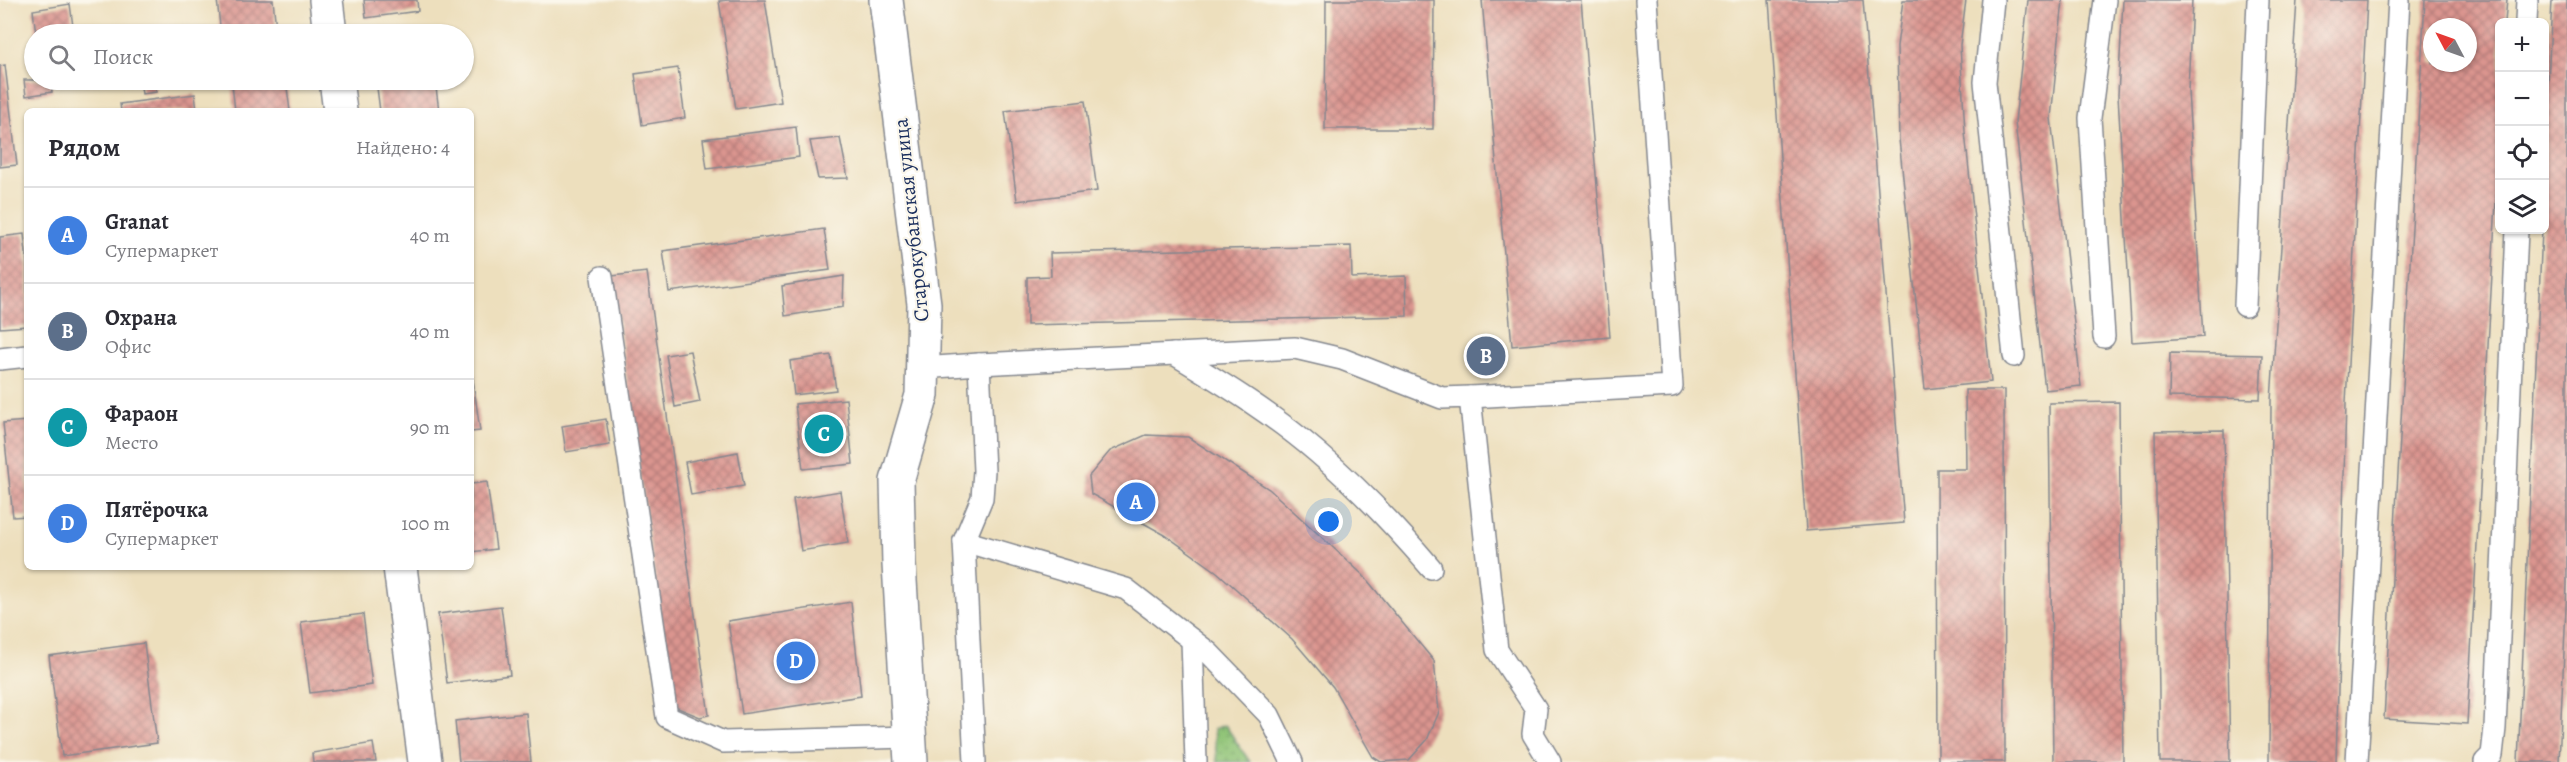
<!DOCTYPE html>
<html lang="ru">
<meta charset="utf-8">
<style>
:root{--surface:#fff;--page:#f2f2f3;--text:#2b2b33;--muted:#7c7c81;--line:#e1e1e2;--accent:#db2777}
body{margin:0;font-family:Alegreya,serif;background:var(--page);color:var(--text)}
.controls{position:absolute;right:18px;top:18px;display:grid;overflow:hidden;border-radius:9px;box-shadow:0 2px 4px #0004}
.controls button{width:54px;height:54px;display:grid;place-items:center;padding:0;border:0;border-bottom:2px solid var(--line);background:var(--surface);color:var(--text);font:30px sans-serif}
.compass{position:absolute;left:2423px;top:18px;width:54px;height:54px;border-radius:50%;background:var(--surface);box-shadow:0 2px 4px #0004;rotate:311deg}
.you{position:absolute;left:1329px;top:522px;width:21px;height:21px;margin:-15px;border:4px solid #fff;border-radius:50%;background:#1a73e8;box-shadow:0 0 0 9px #1a73e833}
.badge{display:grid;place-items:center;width:39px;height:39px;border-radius:50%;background:var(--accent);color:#fff;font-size:20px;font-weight:700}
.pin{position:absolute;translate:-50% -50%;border:3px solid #fff;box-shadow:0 2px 6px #0006}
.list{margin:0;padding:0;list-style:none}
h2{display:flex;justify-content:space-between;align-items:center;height:78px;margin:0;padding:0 24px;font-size:26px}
h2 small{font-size:20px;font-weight:400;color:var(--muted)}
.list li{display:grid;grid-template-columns:39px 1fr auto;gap:18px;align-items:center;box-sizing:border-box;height:96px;padding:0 24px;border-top:2px solid var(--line)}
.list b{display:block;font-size:22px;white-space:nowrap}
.list p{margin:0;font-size:20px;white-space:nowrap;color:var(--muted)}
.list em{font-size:20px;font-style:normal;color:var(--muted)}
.icon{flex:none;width:33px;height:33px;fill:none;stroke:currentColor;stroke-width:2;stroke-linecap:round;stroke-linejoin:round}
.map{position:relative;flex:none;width:2567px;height:762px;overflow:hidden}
.search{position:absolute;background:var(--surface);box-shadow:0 2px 4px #0004;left:24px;top:24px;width:450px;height:66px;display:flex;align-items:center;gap:15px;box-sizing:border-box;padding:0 21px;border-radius:33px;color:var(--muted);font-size:22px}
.panel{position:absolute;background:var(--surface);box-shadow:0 2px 4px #0004;left:24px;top:108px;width:450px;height:462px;border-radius:9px}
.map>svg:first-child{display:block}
</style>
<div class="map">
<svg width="2567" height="762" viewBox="0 0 2567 762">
<defs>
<pattern id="grass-dots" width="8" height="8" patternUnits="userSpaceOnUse" patternTransform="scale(1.5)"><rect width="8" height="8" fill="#8ec375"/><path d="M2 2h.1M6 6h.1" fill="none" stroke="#739f63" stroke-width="1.8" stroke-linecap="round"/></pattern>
<pattern id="building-cross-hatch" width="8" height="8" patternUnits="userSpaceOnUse" patternTransform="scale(1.5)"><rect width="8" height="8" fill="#db958f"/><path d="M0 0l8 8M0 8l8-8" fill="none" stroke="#b17a78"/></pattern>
</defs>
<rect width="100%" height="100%" fill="#fbf7ec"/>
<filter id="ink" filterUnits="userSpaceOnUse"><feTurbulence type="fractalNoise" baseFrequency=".0167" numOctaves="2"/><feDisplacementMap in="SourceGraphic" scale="12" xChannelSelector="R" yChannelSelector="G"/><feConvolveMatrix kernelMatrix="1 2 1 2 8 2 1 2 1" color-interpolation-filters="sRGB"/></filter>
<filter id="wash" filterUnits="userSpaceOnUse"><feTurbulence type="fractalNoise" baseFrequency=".008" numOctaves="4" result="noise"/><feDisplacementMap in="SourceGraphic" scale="24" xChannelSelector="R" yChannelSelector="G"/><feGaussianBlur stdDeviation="1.35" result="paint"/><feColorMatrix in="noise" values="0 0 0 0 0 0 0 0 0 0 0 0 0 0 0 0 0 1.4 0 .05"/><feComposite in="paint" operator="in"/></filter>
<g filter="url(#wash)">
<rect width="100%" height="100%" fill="#eddfbd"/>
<polygon fill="url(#grass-dots)" stroke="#54796a" stroke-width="1.5" points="1225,725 1250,762 1217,762 1214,729"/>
<g id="blocks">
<g fill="url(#building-cross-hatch)" fill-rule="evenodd">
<polygon points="217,0 273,0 276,28 221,34"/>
<polygon points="364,0 417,0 418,11 366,18"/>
<polygon points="728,0 765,0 781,102 736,109 719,1"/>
<polygon points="1326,0 1434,0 1433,129 1325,129"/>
<polygon points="1482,0 1581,0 1610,337 1512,346"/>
<polygon points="1769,0 1863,0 1904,523 1806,531"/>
<polygon points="1903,0 1966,0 1960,45 1965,132 1991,382 1925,389 1899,139 1897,46"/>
<polygon points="2028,0 2063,0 2051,118 2081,386 2045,390 2015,122"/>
<polygon points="2123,0 2192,0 2188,91 2203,337 2132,342 2118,95"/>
<polygon points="2297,0 2367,0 2346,403 2336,762 2269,762 2271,401"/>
<path d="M2425 0H2507L2505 22H2500V130L2467 724 2384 719ZM2432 27H2468V63H2432Z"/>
<polygon points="2552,0 2567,0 2567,585 2559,762 2518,762 2542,230 2544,230 2544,167"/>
<polygon points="70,4 74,34 36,34 33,10"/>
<polygon points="5,65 17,165 0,167 0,66"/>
<polygon points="678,68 685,118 642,125 635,74"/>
<polygon points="24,80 51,80 52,92 26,96"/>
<polygon points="140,80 155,80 156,92 142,94"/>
<polygon points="270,80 286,80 290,111 235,111 232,84"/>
<polygon points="376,80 435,80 439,111 380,111"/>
<polygon points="195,94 197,111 121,111 120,104"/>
<polygon points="1085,101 1097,191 1017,201 1005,111"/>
<polygon points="796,127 799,157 707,169 703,139"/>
<polygon points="840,138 848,178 818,179 810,141"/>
<polygon points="824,229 830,270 669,292 663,251"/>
<polygon points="24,234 27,263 27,326 0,328 0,237"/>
<polygon points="1351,246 1352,278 1406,276 1407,316 1027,325 1027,277 1051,276 1050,253"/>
<polygon points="647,272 709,715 700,717 673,706 612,276"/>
<polygon points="844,276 843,307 785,316 782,286"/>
<polygon points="1494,348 1494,363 1479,364 1479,350"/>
<polygon points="690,351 700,402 675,407 666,355"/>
<polygon points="2170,353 2262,355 2260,399 2169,397"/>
<polygon points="831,355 836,390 794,395 790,361"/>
<polygon points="471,365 480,431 471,432"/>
<polygon points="1965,390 2004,390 2005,762 1938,762 1937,469 1966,469"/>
<polygon points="846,399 853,464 803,469 795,404"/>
<polygon points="2119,402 2123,762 2053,762 2049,403"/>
<polygon points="606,419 610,445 566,452 562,426"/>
<polygon points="27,421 27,516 13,517 3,423"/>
<polygon points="2224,430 2230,762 2160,762 2155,431"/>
<polygon points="1146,435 1188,437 1269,489 1363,575 1434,661 1439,712 1427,740 1409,760 1381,762 1373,757 1333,687 1292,639 1217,572 1165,535 1091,494 1089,476 1110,451"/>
<polygon points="738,452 744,486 691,495 685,462"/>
<polygon points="487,482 496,549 471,552 471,484"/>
<polygon points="840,491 848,543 801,551 793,499"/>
<polygon points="851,602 861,696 742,714 728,621"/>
<polygon points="501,606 510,675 447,683 438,614"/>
<polygon points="363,614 372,685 310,693 301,622"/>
<polygon points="144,643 157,743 62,756 49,656"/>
<polygon points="526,713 531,762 459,762 455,721"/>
<polygon points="373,743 376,762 313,762 312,753"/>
</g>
</g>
</g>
<g filter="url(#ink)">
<use href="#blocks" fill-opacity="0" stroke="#84878e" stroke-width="1.5"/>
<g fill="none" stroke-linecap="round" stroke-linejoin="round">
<defs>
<g id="lane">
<polyline points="1993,0 1985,82 2014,356"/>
<polyline points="2526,22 2527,0"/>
<polyline points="602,277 667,717 723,742 909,737"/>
<polyline points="2245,306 2258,0"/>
<polyline points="2104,337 2090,118 2105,0"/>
<path d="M1174 354C1224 384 1274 415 1318 453 1359 488 1396 527 1431 568"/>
<polyline points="0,359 27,356"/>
<polyline points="922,368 979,364"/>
<polyline points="1470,397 1672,386 1646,0"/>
<polyline points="964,541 1126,589 1209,653 1269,715 1292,762"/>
<polyline points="1192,640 1196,762"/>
<polyline points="975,762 964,541 982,498 984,471 979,364 1295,348 1342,359 1442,398 1470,397 1497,650 1536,709 1533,734 1550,762"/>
<polyline points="2357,762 2399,0"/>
<polyline points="2485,762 2492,755 2495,728 2517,230"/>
</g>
<g id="street">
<polyline points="326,0 330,34"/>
<polyline points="336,80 340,111"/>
<polyline points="400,567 425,762"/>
</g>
<polyline id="secondary" points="886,0 924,304 922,395 897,481 899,564 911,762"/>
</defs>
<use href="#lane" stroke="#84878e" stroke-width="24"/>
<use href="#street" stroke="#84878e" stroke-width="36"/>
<use href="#secondary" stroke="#84878e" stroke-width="36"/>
<use href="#lane" stroke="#fff" stroke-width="21"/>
<use href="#street" stroke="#fff" stroke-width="33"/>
<use href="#secondary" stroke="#fff" stroke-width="33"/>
</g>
</g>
<g text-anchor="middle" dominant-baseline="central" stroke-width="4.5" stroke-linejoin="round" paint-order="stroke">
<g font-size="21" fill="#1b2f5e" stroke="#fbf7ec">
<text transform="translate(911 220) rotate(-96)">Старокубанская улица</text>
</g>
</g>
</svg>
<div class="controls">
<button>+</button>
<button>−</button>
<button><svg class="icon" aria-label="locate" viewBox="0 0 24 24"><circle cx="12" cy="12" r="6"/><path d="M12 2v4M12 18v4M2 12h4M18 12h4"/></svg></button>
<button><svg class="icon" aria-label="layers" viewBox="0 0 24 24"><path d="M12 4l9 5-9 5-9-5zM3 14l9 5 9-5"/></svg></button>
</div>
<svg class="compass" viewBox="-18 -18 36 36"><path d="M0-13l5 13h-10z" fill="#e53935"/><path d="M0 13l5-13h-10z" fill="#7c7c81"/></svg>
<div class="you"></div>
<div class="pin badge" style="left:1136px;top:502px;background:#3f7fe0">A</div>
<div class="pin badge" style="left:1486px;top:356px;background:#5c6f8a">B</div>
<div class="pin badge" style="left:824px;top:434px;background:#0f9aa8">C</div>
<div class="pin badge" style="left:796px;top:661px;background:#3f7fe0">D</div>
<div class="search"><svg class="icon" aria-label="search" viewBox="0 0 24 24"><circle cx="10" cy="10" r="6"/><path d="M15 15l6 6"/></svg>Поиск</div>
<section class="panel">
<h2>Рядом<small>Найдено: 4</small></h2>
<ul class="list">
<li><span class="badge" style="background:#3f7fe0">A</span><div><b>Granat</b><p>Супермаркет</p></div><em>40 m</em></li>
<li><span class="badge" style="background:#5c6f8a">B</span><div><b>Охрана</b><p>Офис</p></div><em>40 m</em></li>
<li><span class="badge" style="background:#0f9aa8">C</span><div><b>Фараон</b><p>Место</p></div><em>90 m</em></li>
<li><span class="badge" style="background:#3f7fe0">D</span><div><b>Пятёрочка</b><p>Супермаркет</p></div><em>100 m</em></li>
</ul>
</section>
</div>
